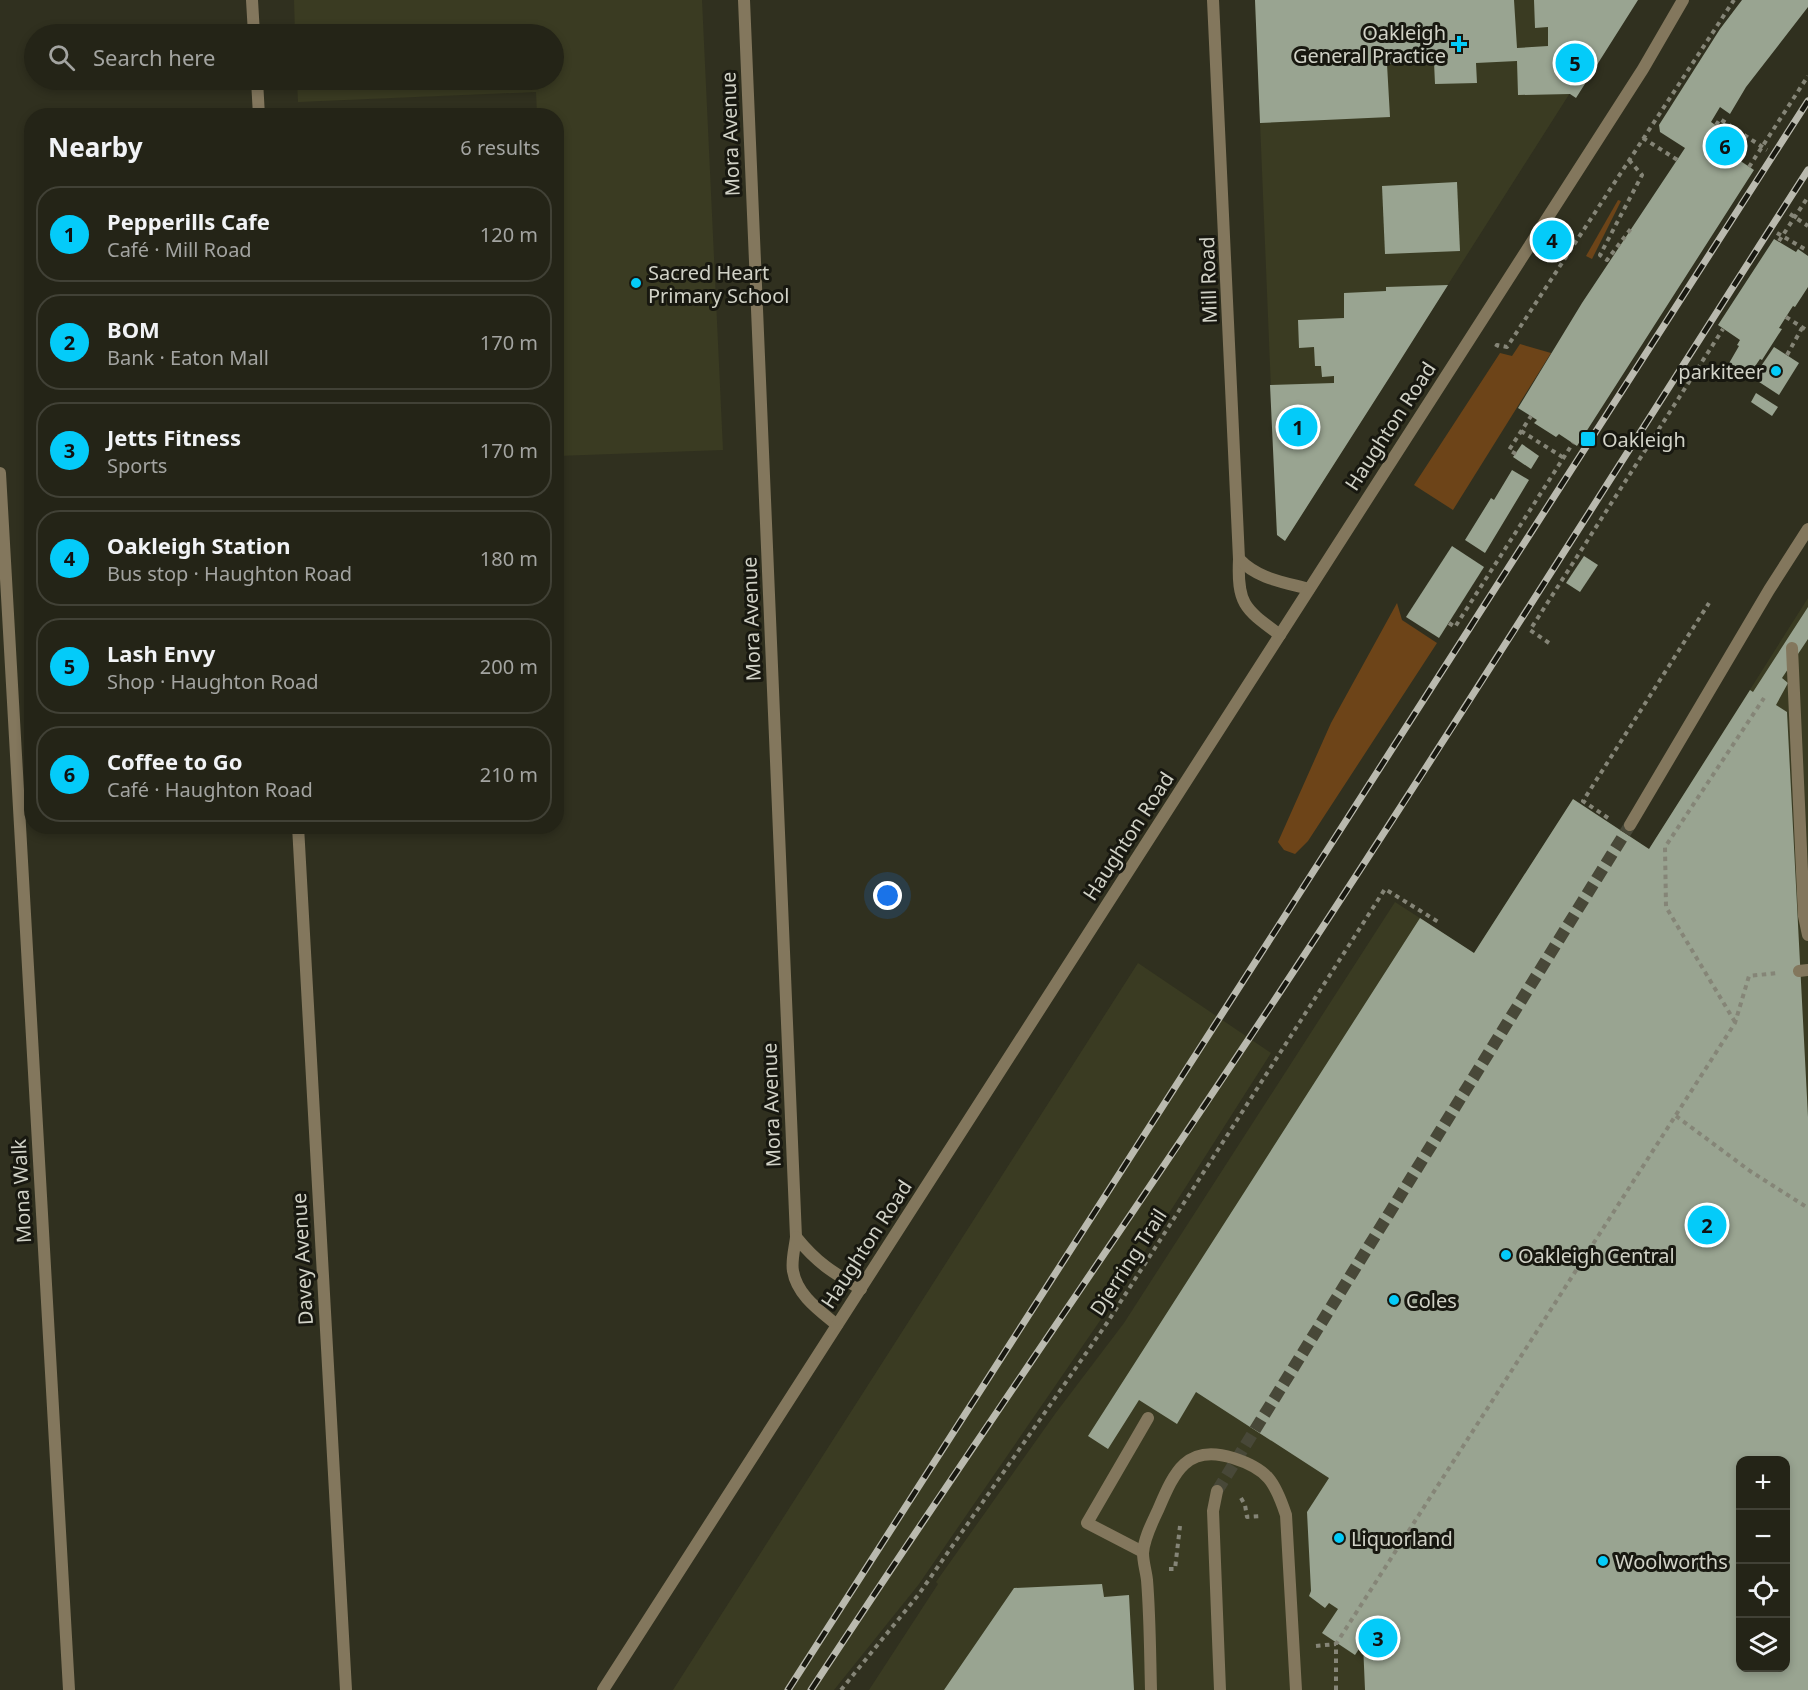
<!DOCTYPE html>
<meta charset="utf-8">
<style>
:root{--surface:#242417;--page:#303024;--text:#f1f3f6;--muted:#a3a4a1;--line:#414136;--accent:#04cbf9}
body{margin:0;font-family:"Noto Sans",sans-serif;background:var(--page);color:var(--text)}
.controls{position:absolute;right:18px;bottom:18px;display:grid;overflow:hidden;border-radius:12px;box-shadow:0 3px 9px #0003}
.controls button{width:54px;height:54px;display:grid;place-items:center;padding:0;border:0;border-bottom:2px solid var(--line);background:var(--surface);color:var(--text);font:30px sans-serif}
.you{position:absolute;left:888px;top:896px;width:21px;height:21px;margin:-15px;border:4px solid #fff;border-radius:50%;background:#1a73e8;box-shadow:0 0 0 9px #1a73e833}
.badge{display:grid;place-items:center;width:39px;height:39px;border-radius:50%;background:var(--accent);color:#111;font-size:20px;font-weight:700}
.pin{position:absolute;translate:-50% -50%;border:3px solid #fff;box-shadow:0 2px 6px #0006}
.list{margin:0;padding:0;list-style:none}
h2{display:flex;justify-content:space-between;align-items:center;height:78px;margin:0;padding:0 24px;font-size:26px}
h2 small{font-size:20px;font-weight:400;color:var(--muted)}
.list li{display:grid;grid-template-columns:39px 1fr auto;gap:18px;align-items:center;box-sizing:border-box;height:96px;margin:0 12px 12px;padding:0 12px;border:2px solid var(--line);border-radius:24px}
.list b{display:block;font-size:22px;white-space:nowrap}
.list p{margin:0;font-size:20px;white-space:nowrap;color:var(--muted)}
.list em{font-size:20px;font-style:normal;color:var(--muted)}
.icon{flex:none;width:33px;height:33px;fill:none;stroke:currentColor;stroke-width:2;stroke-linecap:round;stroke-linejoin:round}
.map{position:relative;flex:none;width:1808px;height:1690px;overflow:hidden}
.search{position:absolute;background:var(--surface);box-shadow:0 3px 9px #0003;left:24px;top:24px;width:540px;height:66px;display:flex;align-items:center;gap:15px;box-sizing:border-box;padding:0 21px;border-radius:33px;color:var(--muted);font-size:22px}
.panel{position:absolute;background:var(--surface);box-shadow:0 3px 9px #0003;left:24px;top:108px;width:540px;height:726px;border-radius:24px}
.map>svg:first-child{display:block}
</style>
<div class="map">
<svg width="1808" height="1690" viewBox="0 0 1808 1690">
<rect width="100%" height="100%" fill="#30301f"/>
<g fill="#3a3b22" fill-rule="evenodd">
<polygon points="294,0 702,0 723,450 557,456 556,116 537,115 536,92 298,102 297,80 554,80 554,34 295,34"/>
<polygon points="1255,0 1629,0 1285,541 1277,535"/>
<path d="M1808 598V1690H869L938 1584 936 1582 1055 1414 1124 1323 1395 902 1474 953 1573 799 1649 849ZM1740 1460H1786V1668H1740Z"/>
<polygon points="1138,963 1271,1053 1108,1309 919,1584 834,1690 673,1690"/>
</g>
<g fill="#6d4418">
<polygon points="1618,200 1621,201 1592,259 1586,256"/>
<polygon points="1520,344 1551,353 1453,510 1414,485 1500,353 1512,356"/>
<polygon points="1397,603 1402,620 1437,643 1308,841 1295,854 1284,850 1278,842 1331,723"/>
</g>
<g fill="#99a491" fill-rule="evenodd">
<polygon points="1255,0 1514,0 1517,48 1548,46 1548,27 1535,28 1534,0 1638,0 1576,98 1570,94 1518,95 1517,61 1476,63 1477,83 1435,84 1434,62 1387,64 1390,117 1260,123"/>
<polygon points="1742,0 1808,0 1808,7 1746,87 1730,114 1720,107 1711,122 1720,128 1712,142 1754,170 1577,446 1559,434 1556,437 1534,423 1537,420 1518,408 1582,303 1685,148 1660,132 1659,125 1720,29"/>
<polygon points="1457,182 1460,251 1385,254 1382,186"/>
<polygon points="1774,239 1796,252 1798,249 1808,256 1808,287 1795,307 1793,306 1791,309 1779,328 1782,329 1762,360 1760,359 1747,378 1728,365 1739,346 1737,345 1740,340 1718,325"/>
<polygon points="1448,285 1391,375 1285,541 1277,535 1270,385 1334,383 1334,376 1322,377 1321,366 1315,366 1314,347 1299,348 1298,320 1344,318 1344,293 1386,291 1386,287"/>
<polygon points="1774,347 1799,363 1779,395 1753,378"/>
<polygon points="1756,393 1778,407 1772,416 1751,402"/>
<polygon points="1522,444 1539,456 1531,469 1513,457"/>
<polygon points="1512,470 1529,480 1485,553 1465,540 1491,498 1494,500"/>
<polygon points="1452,546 1484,567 1439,638 1406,617"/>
<polygon points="1584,556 1598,565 1580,592 1566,583"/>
<path d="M1808 607V639L1782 678 1788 683 1776 705 1787 712 1808 1117V1690H1365L1363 1643 1355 1655 1322 1633 1338 1609 1329 1603 1325 1608 1309 1596 1311 1591 1307 1512 1329 1478 1196 1392 1177 1424 1139 1400 1108 1449 1088 1436 1420 918 1474 953 1573 799 1649 849 1750 690 1753 692ZM1740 1460H1786V1668H1740Z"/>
<polygon points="1102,1584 1104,1597 1129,1595 1134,1690 944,1690 1014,1588"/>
</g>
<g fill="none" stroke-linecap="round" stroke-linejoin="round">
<polyline stroke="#484838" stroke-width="12" stroke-dasharray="12 6" stroke-linecap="butt" points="1217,1491 1630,825"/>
<g stroke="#858577" stroke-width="4" stroke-dasharray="4.5 4.5" stroke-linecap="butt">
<polyline points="1716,125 1720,119 1767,150"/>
<polyline points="1643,138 1679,161"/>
<polyline points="1629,160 1642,175 1600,255 1607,260 1633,226"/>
<polyline points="1749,167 1808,76"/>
<polyline points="1790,214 1808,226"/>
<polyline points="1777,233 1808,251"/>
<polyline points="1779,241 1808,197"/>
<polyline points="1786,317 1808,331"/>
<polyline points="1496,347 1497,345 1507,347 1734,0"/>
<polyline points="1787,355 1802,328"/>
<polyline points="1521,431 1564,458"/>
<polyline points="1516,454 1509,450 1531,416"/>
<polyline points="1449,623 1455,627 1573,443"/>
<polyline points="1549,643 1530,630 1723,329"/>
<polyline points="1608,818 1583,801 1709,603"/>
<polyline points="1735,1022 1666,907 1665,847 1764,698"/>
<polyline points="1676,1116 1750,1171 1808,1208"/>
<polyline points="1241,1498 1245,1505 1247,1517 1261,1516"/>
<polyline points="1169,1569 1175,1569 1180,1526"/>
<polyline points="1316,1646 1336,1644"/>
<polyline points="841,1690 919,1594 1107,1323 1385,889 1440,923"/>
<polyline points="1336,1690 1336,1644 1735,1023 1749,976 1777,973"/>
</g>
<g stroke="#83775d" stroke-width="12">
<polyline points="0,473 69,1690"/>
<polyline points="1143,1552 1087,1523 1148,1418"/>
<path d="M1151 1690C1150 1653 1150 1617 1147 1580 1146 1571 1143 1562 1143 1553 1144 1538 1152 1523 1158 1510 1174 1473 1186 1443 1233 1458 1268 1469 1275 1482 1286 1515L1296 1690"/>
</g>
<g stroke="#83775d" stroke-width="12">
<polyline points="1792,648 1804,916 1808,935"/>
<polyline points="1799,971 1808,970"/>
</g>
<g stroke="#83775d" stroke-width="12">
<polyline points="252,0 254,34"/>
<path d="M744 0 796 1237C795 1247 791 1261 793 1271 797 1295 819 1310 837 1325"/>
<path d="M1213 0 1239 559C1237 605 1245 609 1280 635"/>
<polyline points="257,80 259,116"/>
<path d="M1239 559C1258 579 1283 582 1309 589"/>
<polyline points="1630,825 1769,590 1808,529"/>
<polyline points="298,826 346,1690"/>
<path d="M796 1237C817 1263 832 1272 861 1289"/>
<polyline points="1217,1491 1213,1511 1220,1690"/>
</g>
<polyline stroke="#83775d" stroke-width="12" points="603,1690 1643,69 1683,0"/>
<defs>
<g id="rail">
<polyline points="788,1690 1808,101"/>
<path d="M811 1690C973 1443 1143 1201 1305 954 1475 695 1640 431 1808 170"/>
</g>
</defs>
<use href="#rail" stroke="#babaaf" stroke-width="7"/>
<use href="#rail" stroke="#181810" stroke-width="4.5" stroke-dasharray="14" stroke-linecap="butt"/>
</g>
<g fill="#04cbf9" stroke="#181810" stroke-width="2">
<path d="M1456 35h6v6h6v6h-6v6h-6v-6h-6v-6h6z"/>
<circle cx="636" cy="283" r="6"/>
<circle cx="1776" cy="371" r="6"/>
<rect x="1580" y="431" width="16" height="16" rx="3"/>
<circle cx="1506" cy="1255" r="6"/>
<circle cx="1394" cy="1300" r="6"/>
<circle cx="1339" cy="1538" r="6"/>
<circle cx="1603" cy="1561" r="6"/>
</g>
<g text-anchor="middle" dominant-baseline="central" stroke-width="6" stroke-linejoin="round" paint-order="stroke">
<g font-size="20" fill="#d1d2c7" stroke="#181810" text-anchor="start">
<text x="1446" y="32" text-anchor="end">Oakleigh<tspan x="1446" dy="23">General Practice</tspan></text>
<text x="648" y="272">Sacred Heart<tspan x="648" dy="23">Primary School</tspan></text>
<text x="1764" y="371" text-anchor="end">parkiteer</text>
<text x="1602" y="439">Oakleigh</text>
<text x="1518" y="1255">Oakleigh Central</text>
<text x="1406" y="1300">Coles</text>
<text x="1351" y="1538">Liquorland</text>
<text x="1615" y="1561">Woolworths</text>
</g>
<g font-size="20" fill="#d1d2c7" stroke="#181810">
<text transform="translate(730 134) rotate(-92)">Mora Avenue</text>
<text transform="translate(1208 280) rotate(-92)">Mill Road</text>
<text transform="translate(1390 426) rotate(-57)">Haughton Road</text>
<text transform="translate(751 619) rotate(-92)">Mora Avenue</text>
<text transform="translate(1128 836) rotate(-57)">Haughton Road</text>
<text transform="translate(771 1105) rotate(-92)">Mora Avenue</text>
<text transform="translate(21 1191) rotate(-93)">Mona Walk</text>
<text transform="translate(866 1244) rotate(-57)">Haughton Road</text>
<text transform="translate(302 1259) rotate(-93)">Davey Avenue</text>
<text transform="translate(1128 1262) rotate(-57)">Djerring Trail</text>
</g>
</g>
</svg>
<div class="controls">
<button>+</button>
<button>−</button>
<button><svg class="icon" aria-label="locate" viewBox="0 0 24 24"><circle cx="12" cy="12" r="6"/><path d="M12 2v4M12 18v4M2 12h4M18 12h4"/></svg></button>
<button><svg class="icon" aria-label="layers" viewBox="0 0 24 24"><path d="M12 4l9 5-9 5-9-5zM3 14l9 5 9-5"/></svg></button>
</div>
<div class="you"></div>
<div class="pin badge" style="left:1298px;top:427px">1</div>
<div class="pin badge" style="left:1707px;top:1225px">2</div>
<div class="pin badge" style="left:1378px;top:1638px">3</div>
<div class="pin badge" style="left:1552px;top:240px">4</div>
<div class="pin badge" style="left:1575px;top:63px">5</div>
<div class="pin badge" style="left:1725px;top:146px">6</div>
<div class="search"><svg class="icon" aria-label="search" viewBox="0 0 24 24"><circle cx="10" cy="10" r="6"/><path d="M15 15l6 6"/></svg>Search here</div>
<section class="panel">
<h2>Nearby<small>6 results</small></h2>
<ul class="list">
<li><span class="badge">1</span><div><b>Pepperills Cafe</b><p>Café · Mill Road</p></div><em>120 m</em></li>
<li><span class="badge">2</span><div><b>BOM</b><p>Bank · Eaton Mall</p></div><em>170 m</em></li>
<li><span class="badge">3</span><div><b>Jetts Fitness</b><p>Sports</p></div><em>170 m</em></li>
<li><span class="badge">4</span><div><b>Oakleigh Station</b><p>Bus stop · Haughton Road</p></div><em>180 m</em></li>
<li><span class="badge">5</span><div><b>Lash Envy</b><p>Shop · Haughton Road</p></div><em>200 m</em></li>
<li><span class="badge">6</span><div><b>Coffee to Go</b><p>Café · Haughton Road</p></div><em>210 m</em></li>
</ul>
</section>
</div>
